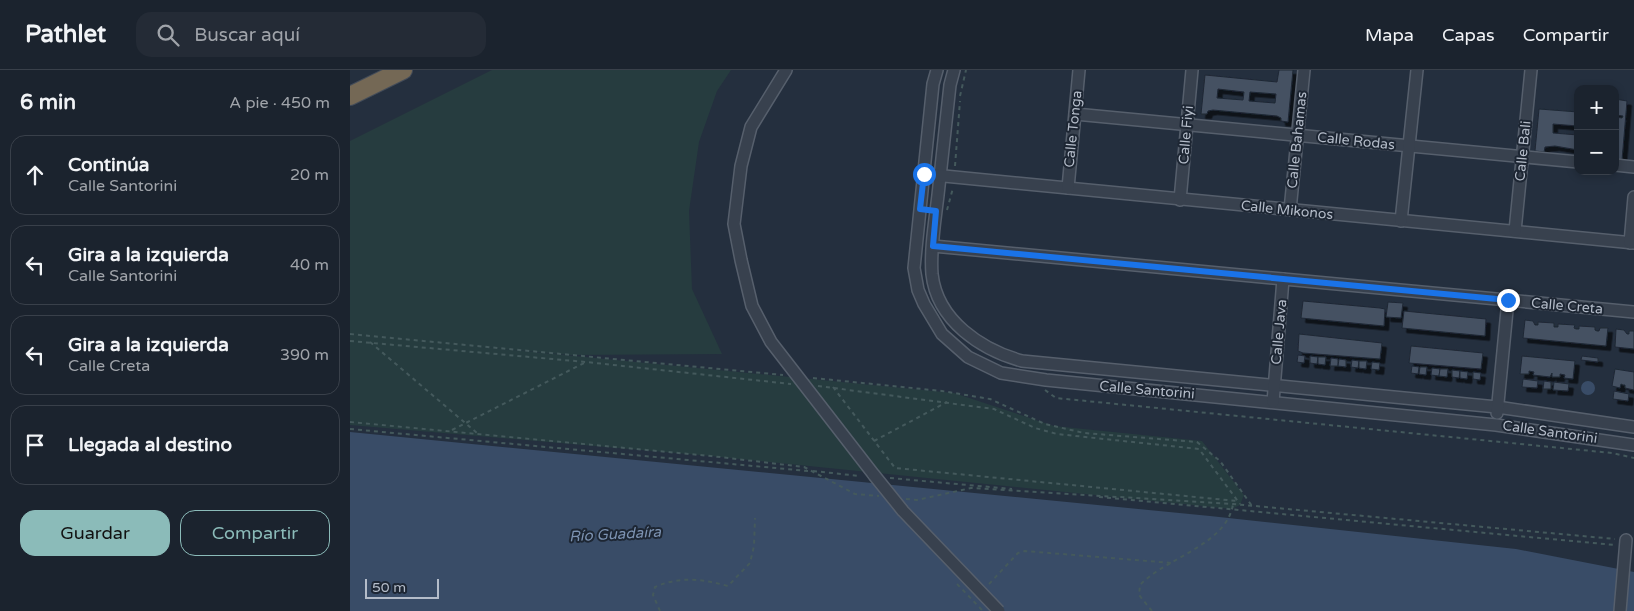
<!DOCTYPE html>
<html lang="es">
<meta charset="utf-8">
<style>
:root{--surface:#1b232e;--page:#242b36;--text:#f1f3f6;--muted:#a0a4aa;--line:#39404a;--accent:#8bbbb9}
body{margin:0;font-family:"Varela Round",sans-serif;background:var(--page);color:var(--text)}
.controls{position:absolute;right:15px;top:15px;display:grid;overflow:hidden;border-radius:10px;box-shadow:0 2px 8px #0003}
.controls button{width:45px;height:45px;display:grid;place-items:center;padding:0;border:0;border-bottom:1px solid var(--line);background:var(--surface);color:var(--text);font:25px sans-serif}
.scale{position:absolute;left:15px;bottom:12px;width:74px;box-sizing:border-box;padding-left:5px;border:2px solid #b4bcc9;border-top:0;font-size:14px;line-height:18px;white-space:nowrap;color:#b4bcc9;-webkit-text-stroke:4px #1d2633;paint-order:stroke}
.stop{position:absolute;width:15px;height:15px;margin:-11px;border:4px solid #1a73e8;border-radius:50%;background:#fff}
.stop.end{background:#1a73e8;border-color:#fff;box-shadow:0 1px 5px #0008}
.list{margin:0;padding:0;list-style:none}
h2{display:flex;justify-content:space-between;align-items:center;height:65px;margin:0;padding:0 20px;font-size:21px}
h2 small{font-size:16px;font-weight:400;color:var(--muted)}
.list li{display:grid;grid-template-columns:32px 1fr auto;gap:15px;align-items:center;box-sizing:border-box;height:80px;margin:0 10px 10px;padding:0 10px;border:1px solid var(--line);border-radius:15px}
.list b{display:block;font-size:19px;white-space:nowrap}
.list p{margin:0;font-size:16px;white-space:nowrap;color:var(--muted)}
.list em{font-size:16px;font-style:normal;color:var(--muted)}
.actions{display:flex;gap:10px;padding:15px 20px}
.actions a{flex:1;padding:11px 0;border:1px solid var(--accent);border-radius:15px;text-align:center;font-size:18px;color:var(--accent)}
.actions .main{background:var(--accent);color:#111}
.icon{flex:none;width:28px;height:28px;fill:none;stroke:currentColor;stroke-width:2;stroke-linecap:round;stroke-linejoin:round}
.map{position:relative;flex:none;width:1284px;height:541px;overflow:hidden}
header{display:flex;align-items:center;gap:30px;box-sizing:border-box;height:70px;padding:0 25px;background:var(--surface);border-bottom:1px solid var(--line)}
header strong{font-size:24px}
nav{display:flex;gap:28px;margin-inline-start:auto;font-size:18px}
.search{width:350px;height:45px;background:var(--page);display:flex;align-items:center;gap:12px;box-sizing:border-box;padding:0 18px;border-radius:15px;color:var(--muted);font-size:19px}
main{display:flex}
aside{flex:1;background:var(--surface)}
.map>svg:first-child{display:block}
</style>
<header>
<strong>Pathlet</strong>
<div class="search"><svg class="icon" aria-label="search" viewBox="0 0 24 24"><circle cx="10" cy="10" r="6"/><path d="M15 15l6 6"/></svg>Buscar aquí</div>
<nav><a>Mapa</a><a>Capas</a><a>Compartir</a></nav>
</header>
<main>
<aside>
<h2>6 min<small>A pie · 450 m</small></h2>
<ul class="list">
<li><svg class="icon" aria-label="ahead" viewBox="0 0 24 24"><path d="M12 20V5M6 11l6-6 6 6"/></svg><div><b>Continúa</b><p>Calle Santorini</p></div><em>20 m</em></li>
<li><svg class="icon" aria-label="left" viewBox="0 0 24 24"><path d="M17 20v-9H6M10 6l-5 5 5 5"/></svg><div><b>Gira a la izquierda</b><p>Calle Santorini</p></div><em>40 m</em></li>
<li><svg class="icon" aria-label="left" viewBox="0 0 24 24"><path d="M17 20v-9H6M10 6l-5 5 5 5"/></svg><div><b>Gira a la izquierda</b><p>Calle Creta</p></div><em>390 m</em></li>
<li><svg class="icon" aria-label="arrive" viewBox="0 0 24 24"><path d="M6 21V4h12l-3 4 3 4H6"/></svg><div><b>Llegada al destino</b></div></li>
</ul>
<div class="actions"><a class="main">Guardar</a><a>Compartir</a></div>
</aside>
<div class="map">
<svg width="1284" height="541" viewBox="0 0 1284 541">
<defs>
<filter id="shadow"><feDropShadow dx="4.5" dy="4.5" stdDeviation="0" flood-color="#0009"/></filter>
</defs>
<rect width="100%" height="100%" fill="#242f3e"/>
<polygon fill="#263c3f" points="142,0 381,0 367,21 349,72 339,141 342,219 372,284 219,285 112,275 604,323 704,356 852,371 894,425 890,435 882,439 361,386 0,355 0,71"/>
<g fill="#394c67">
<circle cx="1238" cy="318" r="7"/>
<polygon points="0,362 860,446 1166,479 1284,502 1284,541 0,541"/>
</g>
<g fill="#455162" stroke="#1f2835" fill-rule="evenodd" filter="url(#shadow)">
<path d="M929 0H943L938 52 931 51V48L927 46 863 40 858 41 857 44H851L855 5 927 12ZM868 19 894 22 893 30 867 28ZM900 22 926 24 925 33 899 31Z"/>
<polygon points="1265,29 1277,31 1272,90 1265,89 1265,47 1272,48 1273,46 1265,45"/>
<polygon points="1189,39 1228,42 1228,56 1203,54 1203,63 1228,65 1228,80 1205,76 1195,77 1194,82 1185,81"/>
<polygon points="953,231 1030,238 1035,239 1034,256 951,248"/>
<polygon points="1038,232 1053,233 1051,248 1036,247"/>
<polygon points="1054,241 1136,249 1135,266 1052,258"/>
<polygon points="1175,250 1183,251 1185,255 1188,255 1188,252 1204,253 1204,257 1208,257 1208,254 1225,255 1224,258 1226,259 1229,259 1229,256 1245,257 1245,260 1247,261 1249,261 1250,258 1258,258 1256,276 1173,268"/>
<polygon points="1266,259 1274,260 1277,264 1279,264 1279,261 1284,261 1284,279 1265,277"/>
<polygon points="949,264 1032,273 1030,289 953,283 948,281"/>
<polygon points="1061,276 1133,283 1131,299 1059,293"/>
<polygon points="948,285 955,286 954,293 947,292"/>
<polygon points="960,286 968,287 967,294 960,293"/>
<polygon points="1172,286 1225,291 1223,309 1214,308 1215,305 1210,304 1210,307 1202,307 1202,303 1200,307 1183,305 1184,302 1179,301 1179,304 1170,304"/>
<polygon points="1232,286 1248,288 1248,292 1231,290"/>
<polygon points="968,287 976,287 975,295 968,294"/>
<polygon points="981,288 988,289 988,296 980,296"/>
<polygon points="989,289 996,290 996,297 988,296"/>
<polygon points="1002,290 1009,291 1008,298 1001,297"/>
<polygon points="1009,291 1017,291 1016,299 1009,298"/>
<polygon points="1022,292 1030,293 1029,300 1021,299"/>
<polygon points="1062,296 1069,297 1068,304 1061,303"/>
<polygon points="1070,297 1077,297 1076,305 1069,304"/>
<polygon points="1082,298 1090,299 1089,306 1081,305"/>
<polygon points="1090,299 1098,299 1097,307 1089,306"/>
<polygon points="1265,299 1284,302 1284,320 1275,318 1275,315 1273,315 1271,314 1270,318 1262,316"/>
<polygon points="1102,300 1110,301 1109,308 1102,307"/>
<polygon points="1110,301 1118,302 1117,309 1110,308"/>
<polygon points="1123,302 1131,303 1130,310 1123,309"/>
<polygon points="1173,309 1188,311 1187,318 1172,317"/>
<polygon points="1194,311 1201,312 1201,319 1193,319"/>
<polygon points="1204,312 1219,314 1218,321 1203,320"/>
<polygon points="1264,321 1279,324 1278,331 1263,329"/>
</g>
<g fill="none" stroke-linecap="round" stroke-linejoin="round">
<defs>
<g id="minor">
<polyline points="436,0 401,57 391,96 384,154 391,190 402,236 421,272 524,405"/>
<polyline points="587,0 583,14 564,198 568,220 574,234 592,264 618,287 651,303 696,310 1146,355 1284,375"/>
<path d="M604 0 600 15C596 52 592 88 588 125 585 151 580 179 582 204 587 251 632 280 672 291L1147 337 1284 357"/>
<polyline points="725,44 1228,92"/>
<polyline points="1265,95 1284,97"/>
<polyline points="584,105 1284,173"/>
<polyline points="718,118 729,0"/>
<polyline points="830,130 842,0"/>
<polyline points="940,140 954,0"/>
<polyline points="1051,151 1067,0"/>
<polyline points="1165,161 1181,0"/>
<polyline points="1280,173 1284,127"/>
<polyline points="583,176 1284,242"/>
<polyline points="923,332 933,209"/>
<polyline points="1147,343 1158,230"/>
<polyline points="1270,541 1276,470"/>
</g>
<polyline id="highway" points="0,26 53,0"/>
</defs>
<use href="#minor" stroke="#565f6c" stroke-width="14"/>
<use href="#highway" stroke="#434c59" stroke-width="20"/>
<g stroke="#44595c" stroke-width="2" stroke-dasharray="4 4" stroke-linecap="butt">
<polyline points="610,26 616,0"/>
<polyline points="605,96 610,31"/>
<polyline points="597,140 603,118"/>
<polyline points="0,264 433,305"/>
<polyline points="0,271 236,292 441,314"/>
<polyline points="20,272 127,363"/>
<polyline points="463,308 592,321 640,329 695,354 734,363 847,372 870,391 902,436"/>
<polyline points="468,316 644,339 685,358 707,364 849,379 890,434"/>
<polyline points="483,317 545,398 887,431"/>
<polyline points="695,320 706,328 1262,383 1284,388"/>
<polyline points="0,352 361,386 454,397 505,424 529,426"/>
<polyline points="0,359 458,401"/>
<polyline points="102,360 236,292"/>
<polyline points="524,371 597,332"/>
<polyline points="463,401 510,406"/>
<polyline points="540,408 662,419"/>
<polyline points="749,427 1265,475"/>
<polyline points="556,429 567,430 621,418 883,434 1265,469"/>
<polyline points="639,514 668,483 675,481 822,493"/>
<path d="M310 541 303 525 305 517C330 506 352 509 378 516L400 493 404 476 405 448"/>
<path d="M802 541 789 525 790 515C815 488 877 475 883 434"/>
</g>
<use href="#minor" stroke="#38414e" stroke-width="11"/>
<use href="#highway" stroke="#746855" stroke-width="18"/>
<defs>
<polyline id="minor-bridge" points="524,405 553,441 649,541"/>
</defs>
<use href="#minor-bridge" stroke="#565f6c" stroke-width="14" stroke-linecap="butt"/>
<polyline stroke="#44595c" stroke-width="2" stroke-dasharray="4 4" stroke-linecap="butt" points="607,514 633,541"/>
<use href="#minor-bridge" stroke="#38414e" stroke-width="11"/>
</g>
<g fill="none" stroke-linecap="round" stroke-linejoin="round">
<polyline stroke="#1a73e8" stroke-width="6" points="574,104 570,139 586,141 583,176 1158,230"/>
</g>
<g text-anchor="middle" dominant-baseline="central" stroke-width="4" stroke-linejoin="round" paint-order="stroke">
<g font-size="14" fill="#b4bcc9" stroke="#1d2633">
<text transform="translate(723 59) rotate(-84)">Calle Tonga</text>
<text transform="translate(836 65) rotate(-85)">Calle Fiyi</text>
<text transform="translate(947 70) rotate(-84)">Calle Bahamas</text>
<text transform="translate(1006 71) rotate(6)">Calle Rodas</text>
<text transform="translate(1173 81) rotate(-84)">Calle Bali</text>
<text transform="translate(937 140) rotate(6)">Calle Mikonos</text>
<text transform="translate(1217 236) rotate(5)">Calle Creta</text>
<text transform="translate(929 262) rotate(-85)">Calle Java</text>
<text transform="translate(797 320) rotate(5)">Calle Santorini</text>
<text transform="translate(1200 362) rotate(8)">Calle Santorini</text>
</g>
<g font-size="15" font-style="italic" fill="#7c92b1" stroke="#1d2633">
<text transform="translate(265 464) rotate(-3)">Río Guadaíra</text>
</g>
</g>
</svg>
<div class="controls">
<button>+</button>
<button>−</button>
</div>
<div class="scale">50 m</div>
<div class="stop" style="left:574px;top:104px"></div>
<div class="stop end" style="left:1158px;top:230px"></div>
</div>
</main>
